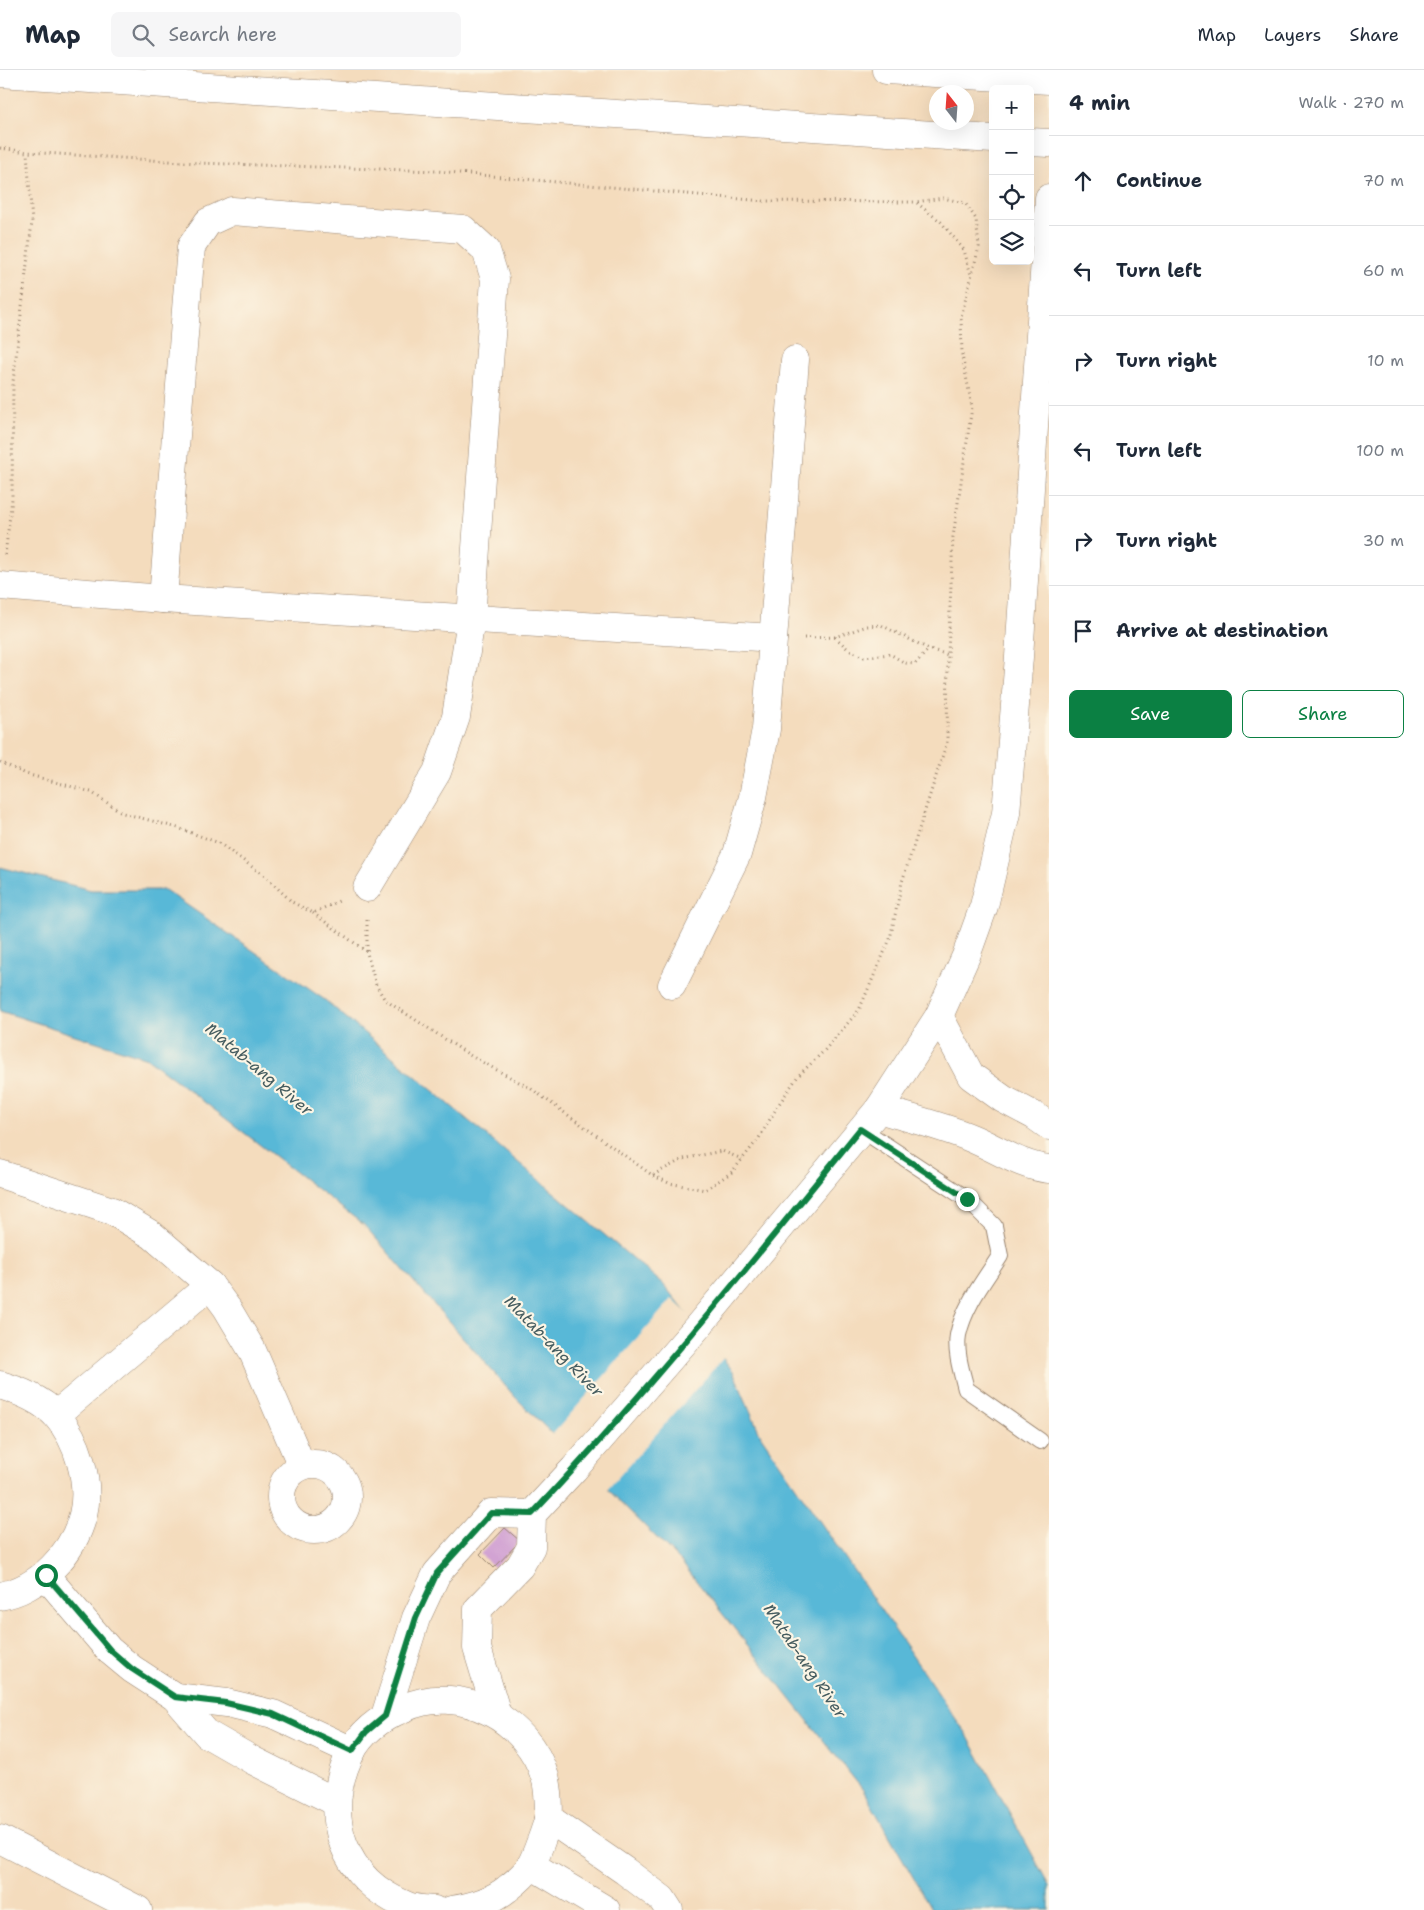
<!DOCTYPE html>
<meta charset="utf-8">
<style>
:root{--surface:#fff;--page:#f6f6f7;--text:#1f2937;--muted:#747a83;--line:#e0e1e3;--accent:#0b8043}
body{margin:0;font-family:"Shantell Sans",sans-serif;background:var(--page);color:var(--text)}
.controls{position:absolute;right:15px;top:15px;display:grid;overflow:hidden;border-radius:8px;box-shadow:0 5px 20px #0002}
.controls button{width:45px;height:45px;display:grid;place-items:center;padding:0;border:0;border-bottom:1px solid var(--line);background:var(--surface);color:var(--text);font:25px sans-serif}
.compass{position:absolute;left:929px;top:15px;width:45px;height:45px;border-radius:50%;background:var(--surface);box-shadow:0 5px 20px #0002;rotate:343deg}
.stop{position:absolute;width:15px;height:15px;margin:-11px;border:4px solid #0b8043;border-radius:50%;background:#fff}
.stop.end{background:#0b8043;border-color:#fff;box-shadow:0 1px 5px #0008}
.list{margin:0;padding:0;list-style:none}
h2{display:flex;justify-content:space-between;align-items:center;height:65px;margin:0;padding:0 20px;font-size:21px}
h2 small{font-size:16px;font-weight:400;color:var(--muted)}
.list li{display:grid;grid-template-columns:32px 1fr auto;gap:15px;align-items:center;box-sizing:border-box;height:90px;padding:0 20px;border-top:1px solid var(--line)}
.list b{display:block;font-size:19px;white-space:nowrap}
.list em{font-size:16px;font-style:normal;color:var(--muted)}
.actions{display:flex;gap:10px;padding:15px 20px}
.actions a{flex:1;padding:11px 0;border:1px solid var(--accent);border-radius:8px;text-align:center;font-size:18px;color:var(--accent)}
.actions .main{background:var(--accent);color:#fff}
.icon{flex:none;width:28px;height:28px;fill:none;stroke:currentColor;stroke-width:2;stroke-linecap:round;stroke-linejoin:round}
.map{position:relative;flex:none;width:1049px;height:1840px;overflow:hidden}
header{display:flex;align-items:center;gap:30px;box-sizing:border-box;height:70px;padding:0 25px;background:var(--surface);border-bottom:1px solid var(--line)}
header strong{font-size:24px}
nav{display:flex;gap:28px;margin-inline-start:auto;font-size:18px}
.search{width:350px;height:45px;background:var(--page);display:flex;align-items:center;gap:12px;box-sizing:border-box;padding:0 18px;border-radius:8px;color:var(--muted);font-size:19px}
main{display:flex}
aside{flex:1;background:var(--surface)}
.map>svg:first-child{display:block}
</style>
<header>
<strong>Map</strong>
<div class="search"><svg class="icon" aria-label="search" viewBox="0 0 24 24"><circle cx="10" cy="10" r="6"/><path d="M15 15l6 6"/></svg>Search here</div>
<nav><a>Map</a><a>Layers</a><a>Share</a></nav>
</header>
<main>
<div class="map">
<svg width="1049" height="1840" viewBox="0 0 1049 1840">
<rect width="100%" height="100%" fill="#fcf5e5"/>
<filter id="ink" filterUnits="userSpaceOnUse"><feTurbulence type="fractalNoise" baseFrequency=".02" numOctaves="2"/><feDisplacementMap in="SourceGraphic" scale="10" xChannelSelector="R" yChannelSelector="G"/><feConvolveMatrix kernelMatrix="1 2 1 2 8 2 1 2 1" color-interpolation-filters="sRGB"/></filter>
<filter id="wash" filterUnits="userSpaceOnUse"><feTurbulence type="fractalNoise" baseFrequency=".0096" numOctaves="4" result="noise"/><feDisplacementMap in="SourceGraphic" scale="20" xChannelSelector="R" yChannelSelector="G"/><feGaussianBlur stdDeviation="1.12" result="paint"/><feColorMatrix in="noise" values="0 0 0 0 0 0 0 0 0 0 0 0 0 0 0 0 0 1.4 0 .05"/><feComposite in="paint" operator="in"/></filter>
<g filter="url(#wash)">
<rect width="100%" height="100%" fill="#f4dcbd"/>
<polygon fill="#58b8d7" stroke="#4a717a" points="0,797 91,820 165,820 325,930 663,1214 733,1301 761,1366 967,1665 1049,1815 1049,1840 932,1840 863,1720 682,1493 516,1328 364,1155 147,988 0,941"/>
<polygon fill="#f4dcbd" points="672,1229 694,1249 725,1286 606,1421 551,1366"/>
<g id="blocks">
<polygon fill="#d2a3d3" points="505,1458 520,1471 494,1498 480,1484"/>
</g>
</g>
<g filter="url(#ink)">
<use href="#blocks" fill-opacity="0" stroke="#98836e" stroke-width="1"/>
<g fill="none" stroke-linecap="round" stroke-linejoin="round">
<defs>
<path id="service" d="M861 1059 967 1129 994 1156 1000 1186C984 1211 964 1236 958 1265 955 1282 962 1303 966 1319L1040 1371"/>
<g id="minor">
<polyline points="0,516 163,529 773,568"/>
<polyline points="163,529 191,177 208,152 232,141 463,159 486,180 495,209 471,549 456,647 437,702 367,818"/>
<polyline points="672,915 737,784 753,727 766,659 795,290"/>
<polyline points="939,946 971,1006 1003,1029 1035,1046 1049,1056"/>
<path d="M879 1039C909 1048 942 1056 971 1068 998 1079 1020 1096 1049 1099"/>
<polyline points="0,1104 112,1141 152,1165 210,1215"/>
<path d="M0 1315C20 1321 41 1329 56 1345 78 1370 91 1412 83 1445 73 1484 39 1519 0 1526"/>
<polyline points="56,1345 210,1215 227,1238 252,1280 302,1396"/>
<circle cx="314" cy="1427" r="33"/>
<polyline points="45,1505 109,1580 132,1599 175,1627 207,1664 254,1691 336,1732"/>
<polyline points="175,1627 227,1633 273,1644 352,1681"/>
<polyline points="497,1644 477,1578 478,1539 520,1496 531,1477 532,1444 574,1399 700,1254 879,1039 939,946 966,886 984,836 1006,743 1019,587 1049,128"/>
<polyline points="385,1646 416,1548 437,1503 491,1443 532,1444"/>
<polyline points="548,1748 625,1801 662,1829 669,1840"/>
<polyline points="0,1769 138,1840"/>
<polyline points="531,1795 606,1840"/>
<path d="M434 1840C426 1839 416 1839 408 1836 342 1810 321 1746 350 1684 361 1662 382 1647 404 1638 460 1612 528 1650 545 1707 548 1715 550 1740 548 1749 547 1756 535 1788 531 1795 526 1803 515 1813 507 1819 491 1832 471 1837 451 1840"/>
</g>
<g id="tertiary">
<polyline points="886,0 1049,10"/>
<polyline points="0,3 993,69"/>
<polyline points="1030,72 1049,73"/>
</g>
</defs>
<use href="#service" stroke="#98836e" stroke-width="18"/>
<use href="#minor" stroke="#98836e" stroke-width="29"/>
<use href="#tertiary" stroke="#98836e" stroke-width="29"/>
<g stroke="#98836e" stroke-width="3" stroke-dasharray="1 4" stroke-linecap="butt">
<polyline points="0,78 27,82 199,93 437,101 763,131 916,132 943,128 965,133 976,149 979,177 961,247 962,285 972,337 953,467 948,585 947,672 902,812 890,869 859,940 824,981 798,1006 779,1034 759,1068 732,1102 705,1120 669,1113 652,1105 530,1018 471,986 385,930 376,915 367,883 367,847"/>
<polyline points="917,133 941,152 964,180 971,205"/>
<polyline points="5,485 12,429 13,312 32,152 27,82"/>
<polyline points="835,567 849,580 864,587 890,584 905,593 915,594 929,579"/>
<polyline points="804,568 835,567 867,556 881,555 929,579 948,585"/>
<polyline points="0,692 26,704 91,722 123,743 178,758 219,773 266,807 292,832 313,843 339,831"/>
<polyline points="313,843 367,882"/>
<polyline points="653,1105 683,1089 722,1081 742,1089"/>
</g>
<use href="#service" stroke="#fff" stroke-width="16"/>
<use href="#minor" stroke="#fff" stroke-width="28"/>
<use href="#tertiary" stroke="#fff" stroke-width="28"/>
</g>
</g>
<g fill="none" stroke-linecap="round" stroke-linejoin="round" filter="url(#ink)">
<path stroke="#0b8043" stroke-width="6" d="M46 1505 110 1580 132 1599 175 1627 226 1633 273 1644 352 1681 366 1662 385 1646 416 1548 437 1503 491 1443 532 1444C648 1321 754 1190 860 1059L967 1129"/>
</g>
<g text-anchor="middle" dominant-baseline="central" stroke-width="4.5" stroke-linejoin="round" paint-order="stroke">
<g font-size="16" font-style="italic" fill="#455c5f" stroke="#fcf5e5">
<text transform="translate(259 999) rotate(40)">Matab-ang River</text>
<text transform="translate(554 1276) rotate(46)">Matab-ang River</text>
<text transform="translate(805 1591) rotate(56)">Matab-ang River</text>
</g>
</g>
</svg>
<div class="controls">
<button>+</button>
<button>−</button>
<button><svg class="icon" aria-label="locate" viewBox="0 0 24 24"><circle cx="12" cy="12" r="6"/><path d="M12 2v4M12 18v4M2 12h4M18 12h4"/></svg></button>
<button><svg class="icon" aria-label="layers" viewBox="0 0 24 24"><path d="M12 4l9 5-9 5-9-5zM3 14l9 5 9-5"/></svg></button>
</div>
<svg class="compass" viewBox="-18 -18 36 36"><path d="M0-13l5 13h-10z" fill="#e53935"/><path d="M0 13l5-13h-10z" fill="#747a83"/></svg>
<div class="stop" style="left:46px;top:1505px"></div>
<div class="stop end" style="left:967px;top:1129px"></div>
</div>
<aside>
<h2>4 min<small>Walk · 270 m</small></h2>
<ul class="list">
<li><svg class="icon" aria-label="ahead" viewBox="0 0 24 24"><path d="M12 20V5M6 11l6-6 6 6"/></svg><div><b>Continue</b></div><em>70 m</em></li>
<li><svg class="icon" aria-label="left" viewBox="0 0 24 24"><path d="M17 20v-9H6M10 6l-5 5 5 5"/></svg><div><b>Turn left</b></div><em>60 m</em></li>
<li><svg class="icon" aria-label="right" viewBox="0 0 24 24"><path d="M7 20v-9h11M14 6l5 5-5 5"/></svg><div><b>Turn right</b></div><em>10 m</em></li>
<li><svg class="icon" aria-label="left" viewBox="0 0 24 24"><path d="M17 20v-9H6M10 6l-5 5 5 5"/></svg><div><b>Turn left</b></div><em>100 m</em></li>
<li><svg class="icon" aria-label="right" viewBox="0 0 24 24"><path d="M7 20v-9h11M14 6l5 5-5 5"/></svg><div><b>Turn right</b></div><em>30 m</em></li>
<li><svg class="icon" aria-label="arrive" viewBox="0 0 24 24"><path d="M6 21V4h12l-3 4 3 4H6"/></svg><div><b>Arrive at destination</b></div></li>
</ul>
<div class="actions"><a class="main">Save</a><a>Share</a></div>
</aside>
</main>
